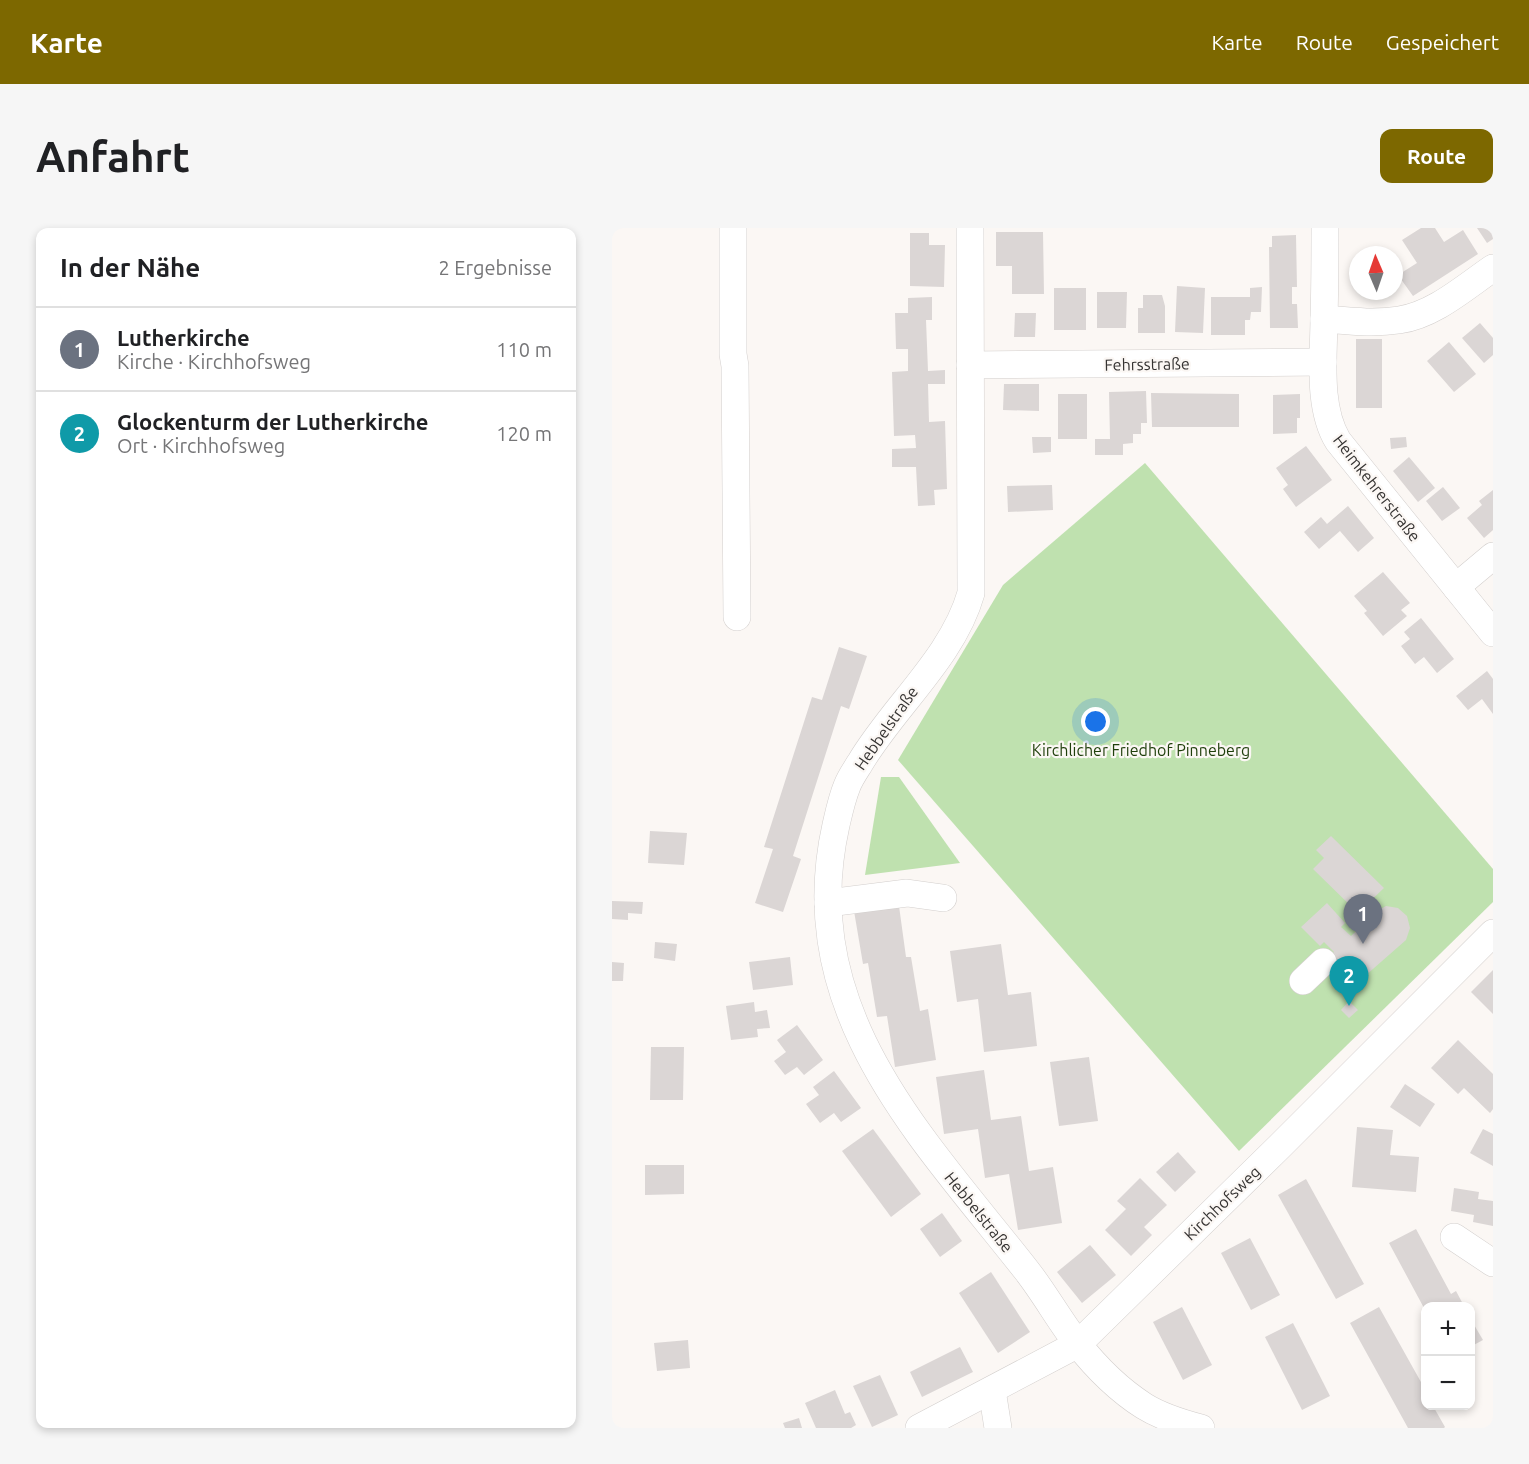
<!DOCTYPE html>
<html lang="de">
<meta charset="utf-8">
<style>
:root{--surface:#fff;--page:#f6f6f6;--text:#202124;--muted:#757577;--line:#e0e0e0;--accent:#7d6800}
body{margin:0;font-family:Ubuntu,sans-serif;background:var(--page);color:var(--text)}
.controls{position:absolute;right:18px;bottom:18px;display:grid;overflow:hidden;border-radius:12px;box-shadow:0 3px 9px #0003}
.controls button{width:54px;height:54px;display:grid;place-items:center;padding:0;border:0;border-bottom:2px solid var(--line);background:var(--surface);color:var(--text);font:30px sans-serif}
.compass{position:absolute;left:737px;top:18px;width:54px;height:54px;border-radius:50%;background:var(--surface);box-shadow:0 3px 9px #0003;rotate:358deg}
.you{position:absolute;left:484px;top:494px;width:21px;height:21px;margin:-15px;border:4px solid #fff;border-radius:50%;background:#1a73e8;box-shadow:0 0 0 9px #1a73e833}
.badge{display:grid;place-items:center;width:39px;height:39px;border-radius:50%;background:var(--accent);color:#fff;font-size:20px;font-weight:700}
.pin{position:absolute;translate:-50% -50px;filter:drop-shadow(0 2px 3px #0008)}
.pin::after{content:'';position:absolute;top:32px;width:21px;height:18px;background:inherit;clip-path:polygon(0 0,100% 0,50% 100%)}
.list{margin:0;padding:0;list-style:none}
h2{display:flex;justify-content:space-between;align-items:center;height:78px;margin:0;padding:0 24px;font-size:26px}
h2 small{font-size:20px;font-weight:400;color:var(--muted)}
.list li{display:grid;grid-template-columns:39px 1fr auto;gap:18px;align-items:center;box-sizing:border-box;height:84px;padding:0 24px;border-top:2px solid var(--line)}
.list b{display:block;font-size:22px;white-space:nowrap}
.list p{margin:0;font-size:20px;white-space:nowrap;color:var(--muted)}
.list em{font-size:20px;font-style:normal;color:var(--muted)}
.map{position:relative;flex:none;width:881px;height:1200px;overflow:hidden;border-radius:12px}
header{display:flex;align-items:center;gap:36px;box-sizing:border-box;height:84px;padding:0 30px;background:var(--accent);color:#fff}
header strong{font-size:28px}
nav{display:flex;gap:33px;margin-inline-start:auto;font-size:21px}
.intro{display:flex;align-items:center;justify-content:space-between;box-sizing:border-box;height:144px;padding:0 36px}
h1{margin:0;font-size:42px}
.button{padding:15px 27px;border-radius:12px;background:var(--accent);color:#fff;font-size:21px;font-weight:700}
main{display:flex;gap:36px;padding:0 36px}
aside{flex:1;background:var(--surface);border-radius:12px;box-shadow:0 3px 9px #0003}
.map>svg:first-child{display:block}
</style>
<header>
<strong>Karte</strong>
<nav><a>Karte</a><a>Route</a><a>Gespeichert</a></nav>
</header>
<div class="intro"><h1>Anfahrt</h1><a class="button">Route</a></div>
<main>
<aside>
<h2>In der Nähe<small>2 Ergebnisse</small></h2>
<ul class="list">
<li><span class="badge" style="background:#6b7280">1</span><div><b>Lutherkirche</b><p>Kirche · Kirchhofsweg</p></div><em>110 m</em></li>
<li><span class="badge" style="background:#0f9aa8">2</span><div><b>Glockenturm der Lutherkirche</b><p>Ort · Kirchhofsweg</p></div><em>120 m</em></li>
</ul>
</aside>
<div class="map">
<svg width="881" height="1200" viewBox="0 0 881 1200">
<rect width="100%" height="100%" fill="#fbf7f4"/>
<g fill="#bfe1af">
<polygon points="533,235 881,641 881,674 627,923 286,532 391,357"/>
<polygon points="269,549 287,549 348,635 253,647"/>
</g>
<g fill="#dbd6d5">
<polygon points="809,0 823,0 832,14 851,2 866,26 801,68 786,47 805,35 790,12"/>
<polygon points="865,0 881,0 881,11 875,15"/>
<polygon points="384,4 431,4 432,66 400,66 400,38 384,38"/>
<polygon points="298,5 317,5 317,17 333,17 332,59 298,58"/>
<polygon points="684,7 685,59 680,59 680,76 685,76 686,100 658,100 657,19 660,19 660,8"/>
<polygon points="565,58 593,60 591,105 563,104"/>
<polygon points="650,59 649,84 639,84 638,92 633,92 633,107 599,107 599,69 638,69 638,60"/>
<rect x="442" y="60" width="32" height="42"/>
<polygon points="485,64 515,64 514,100 485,100"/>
<polygon points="531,67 550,67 553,78 553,105 526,105 526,80 531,80"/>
<polygon points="320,69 320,92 314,92 316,143 333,142 333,156 316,156 317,194 333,193 335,261 322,262 323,277 306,278 304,239 280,239 280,221 304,220 303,207 282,208 280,144 296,143 296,121 284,121 283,85 296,85 296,70"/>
<polygon points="403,85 424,85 423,109 402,109"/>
<polygon points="868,95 881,110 881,127 872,135 850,110"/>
<rect x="744" y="111" width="26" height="69"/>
<polygon points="837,114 864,146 842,164 815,133"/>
<polygon points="392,156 427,156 427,183 391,182"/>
<polygon points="534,163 535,195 529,195 529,206 521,206 521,215 511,216 511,227 483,227 483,211 498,211 497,164"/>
<polygon points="539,165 627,166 627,199 540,199"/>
<rect x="446" y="166" width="29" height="45"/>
<polygon points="688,166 688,190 685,190 685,205 661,206 661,167"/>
<polygon points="420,209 439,209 439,224 421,225"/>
<polygon points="794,209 795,219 779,221 778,210"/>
<polygon points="694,218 720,252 684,279 671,261 676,257 664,240"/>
<polygon points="797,229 823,260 806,274 781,243"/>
<polygon points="440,257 441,282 396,284 395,258"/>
<polygon points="831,259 848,280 830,293 814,273"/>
<polygon points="881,262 881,302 872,310 855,290 870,277 867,273"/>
<polygon points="736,278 762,310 746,324 728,303 707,321 692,304 709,289 715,296"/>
<polygon points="771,344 798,375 789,382 795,388 771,408 752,385 755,383 742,368"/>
<polygon points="809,390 842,431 825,445 812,429 803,436 789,418 798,411 792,404"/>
<polygon points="227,419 255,428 237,481 229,478 181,628 189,631 171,684 143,675 161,621 152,619 200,469 210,472"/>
<polygon points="875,443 881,451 881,486 870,471 856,482 844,468"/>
<polygon points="38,603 75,605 72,637 36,635"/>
<polygon points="719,608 772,660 746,685 701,641 712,630 704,622"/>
<polygon points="0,673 31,674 30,686 16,685 16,692 0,691"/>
<polygon points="715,675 733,695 729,699 739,708 765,683 774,678 786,680 795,688 798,700 794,712 745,755 719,727 722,724 712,714 708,718 689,699"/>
<polygon points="287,678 294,729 299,729 308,783 316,781 324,832 283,839 275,788 265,789 256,735 251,736 242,683"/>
<polygon points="43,714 65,716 63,733 42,730"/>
<polygon points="389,716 396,767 419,764 425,818 372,824 366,771 345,774 338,723"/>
<polygon points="178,729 181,757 141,762 137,734"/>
<polygon points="0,734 12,735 11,753 0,753"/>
<polygon points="881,742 881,786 859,764"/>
<polygon points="737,773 746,782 737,790 729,782"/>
<polygon points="142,774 143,784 155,782 158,800 145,801 146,809 119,812 114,778"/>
<polygon points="185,797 211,832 192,847 185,839 173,847 162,833 174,824 165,812"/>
<polygon points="846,812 881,846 881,881 878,885 852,860 846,866 819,840"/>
<polygon points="39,819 72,819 71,872 38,872"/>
<polygon points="477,829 486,893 447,898 438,834"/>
<polygon points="372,842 379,892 409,888 417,943 441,939 450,995 406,1002 397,946 373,950 366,901 332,906 324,849"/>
<polygon points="222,843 249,880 229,894 222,885 208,895 194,876 207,867 201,859"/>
<polygon points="793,856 823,876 808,899 778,879"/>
<polygon points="745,899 781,902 778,927 807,929 804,964 740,959"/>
<polygon points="261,901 309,966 279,989 230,923"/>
<polygon points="871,901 881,906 881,938 858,925"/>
<polygon points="566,924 584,944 563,964 544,944"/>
<polygon points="33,937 72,937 72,966 33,967"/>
<polygon points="528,950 555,977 532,999 540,1007 519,1028 493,1002 514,981 505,973"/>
<polygon points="694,951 752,1056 724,1071 666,967"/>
<polygon points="842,960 867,964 866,971 881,973 881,998 861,994 862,987 839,983"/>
<polygon points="330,985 350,1013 328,1029 308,1001"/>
<polygon points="804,1001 839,1066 844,1063 852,1078 817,1078 812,1080 777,1015"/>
<polygon points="638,1010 668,1067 639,1082 609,1025"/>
<polygon points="478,1017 504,1047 470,1075 445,1044"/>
<polygon points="379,1044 418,1104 386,1125 347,1065"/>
<polygon points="570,1079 600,1137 571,1152 541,1094"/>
<polygon points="767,1079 814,1163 814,1178 821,1178 833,1199 832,1200 796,1200 738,1095"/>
<polygon points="858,1090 871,1112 858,1119"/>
<polygon points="681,1095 718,1168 690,1182 653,1109"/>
<polygon points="76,1112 78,1140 45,1143 42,1115"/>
<polygon points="348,1119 361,1144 310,1169 298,1144"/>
<polygon points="268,1147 286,1187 260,1199 241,1158"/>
<polygon points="223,1162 233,1186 238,1184 244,1197 239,1200 204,1200 193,1175"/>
<polygon points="187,1190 190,1200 173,1200 171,1195"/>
</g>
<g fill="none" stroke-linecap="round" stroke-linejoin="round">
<defs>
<g id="minor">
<polyline points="121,0 121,126 123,138 125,389"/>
<path d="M358 0 359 365C341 429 281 479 248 535 243 543 238 550 235 558 230 570 227 584 224 597 182 784 311 910 415 1043 433 1066 447 1092 465 1115 483 1138 507 1162 532 1178 548 1188 570 1195 589 1200"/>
<path d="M713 0C713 30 713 59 712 89 712 127 705 179 726 213L881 405"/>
<path d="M712 91C737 93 762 96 787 92 822 87 853 59 881 40"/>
<polyline points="358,137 711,134"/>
<polyline points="844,359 881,328"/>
<polyline points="216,675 295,665 331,670"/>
<polyline points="691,753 711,734"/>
<polyline points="842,1009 881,1035"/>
<polyline points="380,1162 386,1200"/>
<polyline points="307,1200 466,1116 668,918 881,705"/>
</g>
</defs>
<use href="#minor" stroke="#d3cfcd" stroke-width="28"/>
<use href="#minor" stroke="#fff" stroke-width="27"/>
</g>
<g text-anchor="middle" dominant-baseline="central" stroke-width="4.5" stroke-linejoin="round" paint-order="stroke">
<g font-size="16" fill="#353332" stroke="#fbf7f4">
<text transform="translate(535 136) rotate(-1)">Fehrsstraße</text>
<text transform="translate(765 260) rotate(52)">Heimkehrerstraße</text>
<text transform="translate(274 500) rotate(-55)">Hebbelstraße</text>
<text transform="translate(610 975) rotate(-44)">Kirchhofsweg</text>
<text transform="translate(367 984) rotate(51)">Hebbelstraße</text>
</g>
<g font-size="16" fill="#1f3f0b" stroke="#fbf7f4">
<text x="529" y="522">Kirchlicher Friedhof Pinneberg</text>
</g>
</g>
</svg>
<div class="controls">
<button>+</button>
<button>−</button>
</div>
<svg class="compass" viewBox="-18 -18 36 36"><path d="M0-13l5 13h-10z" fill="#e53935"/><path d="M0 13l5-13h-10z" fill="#757577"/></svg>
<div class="you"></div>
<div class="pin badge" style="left:751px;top:716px;background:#6b7280">1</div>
<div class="pin badge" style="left:737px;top:778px;background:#0f9aa8">2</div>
</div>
</main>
